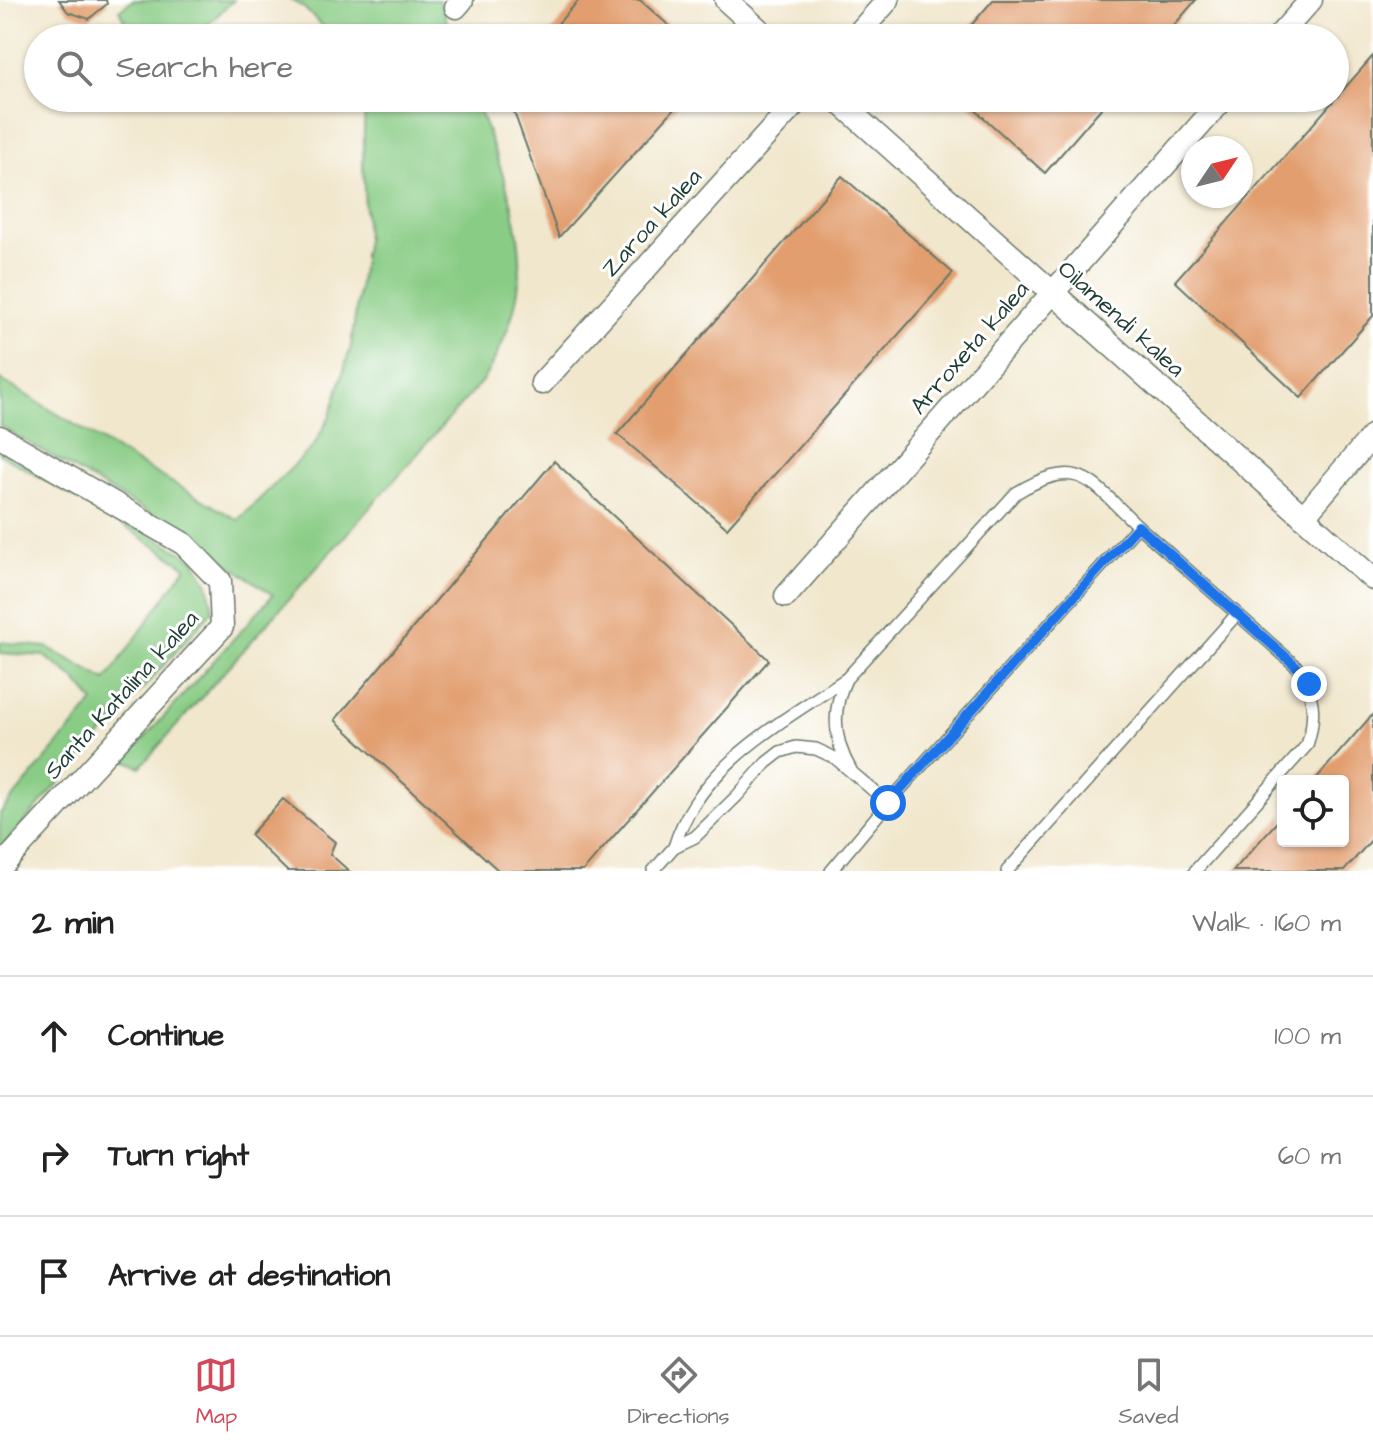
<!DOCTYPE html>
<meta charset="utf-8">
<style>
:root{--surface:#fff;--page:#f6f6f6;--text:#222;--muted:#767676;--line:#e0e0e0;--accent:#d1495b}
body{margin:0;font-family:"Architects Daughter",sans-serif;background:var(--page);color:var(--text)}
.controls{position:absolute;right:24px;bottom:24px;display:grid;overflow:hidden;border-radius:8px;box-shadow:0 2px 6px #0004}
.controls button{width:72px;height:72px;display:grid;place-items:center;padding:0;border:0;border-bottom:2px solid var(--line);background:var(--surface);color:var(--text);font:40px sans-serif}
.compass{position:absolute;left:1181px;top:136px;width:72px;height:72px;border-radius:50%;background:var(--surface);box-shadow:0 2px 6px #0004;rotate:55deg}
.stop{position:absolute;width:24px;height:24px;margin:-18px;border:6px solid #1a73e8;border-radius:50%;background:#fff}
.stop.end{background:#1a73e8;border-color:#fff;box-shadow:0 2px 8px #0008}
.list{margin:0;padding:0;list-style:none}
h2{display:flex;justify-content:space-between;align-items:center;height:104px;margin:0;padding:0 32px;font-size:34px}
h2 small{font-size:26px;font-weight:400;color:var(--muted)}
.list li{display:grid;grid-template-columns:52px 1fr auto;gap:24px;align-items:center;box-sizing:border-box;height:120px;padding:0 32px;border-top:2px solid var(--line)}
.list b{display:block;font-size:30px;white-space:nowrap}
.list em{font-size:26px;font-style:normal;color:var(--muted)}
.icon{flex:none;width:44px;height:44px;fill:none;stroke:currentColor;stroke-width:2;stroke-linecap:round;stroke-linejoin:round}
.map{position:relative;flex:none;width:1373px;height:871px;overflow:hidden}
.search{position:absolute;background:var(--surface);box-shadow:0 2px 6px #0004;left:24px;right:24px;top:24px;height:88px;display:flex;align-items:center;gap:20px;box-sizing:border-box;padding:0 28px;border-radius:44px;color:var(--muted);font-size:30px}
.sheet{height:464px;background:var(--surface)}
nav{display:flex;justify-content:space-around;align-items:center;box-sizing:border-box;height:112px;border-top:2px solid var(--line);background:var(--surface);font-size:22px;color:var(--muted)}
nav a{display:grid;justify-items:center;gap:4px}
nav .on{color:var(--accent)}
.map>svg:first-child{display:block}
</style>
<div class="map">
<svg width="1373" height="871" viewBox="0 0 1373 871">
<rect width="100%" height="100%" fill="#fff"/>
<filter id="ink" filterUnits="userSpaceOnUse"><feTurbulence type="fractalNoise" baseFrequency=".0125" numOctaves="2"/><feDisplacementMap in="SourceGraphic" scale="16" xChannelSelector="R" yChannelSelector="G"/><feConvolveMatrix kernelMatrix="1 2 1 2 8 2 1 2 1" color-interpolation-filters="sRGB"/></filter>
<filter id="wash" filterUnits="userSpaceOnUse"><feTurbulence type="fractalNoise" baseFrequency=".006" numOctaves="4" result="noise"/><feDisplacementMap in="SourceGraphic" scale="32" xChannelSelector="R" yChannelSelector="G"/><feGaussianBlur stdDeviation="1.8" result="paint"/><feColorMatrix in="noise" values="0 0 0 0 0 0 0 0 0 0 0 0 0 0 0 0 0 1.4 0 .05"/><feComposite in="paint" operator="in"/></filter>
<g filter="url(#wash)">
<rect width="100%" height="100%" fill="#f1e7cd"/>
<g fill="#89cc85" stroke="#54845c" stroke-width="2">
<polygon points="133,0 234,0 193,38 112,38 127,26 119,10"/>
<polygon points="291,0 439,0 453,38 335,38 304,8"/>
<path d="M365 98H475C514 206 549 271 483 380L140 767 125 760 273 595 193 539 0 426V379L133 460 238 520 313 447 330 416 351 346 366 238 363 163Z"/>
<polygon points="0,447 194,560 208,584 213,610 0,849 0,813 94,702 74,678 44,656 0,653 0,642 47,647 106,680 186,567 132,531 0,454"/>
</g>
<g id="blocks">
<g fill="#e29e6e">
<polygon points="59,0 106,0 107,4 89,19 68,12"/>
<polygon points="579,0 640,0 683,38 545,38"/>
<polygon points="993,0 1196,0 1163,38 960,38"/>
<polygon points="1373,56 1373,316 1301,398 1175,281"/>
<polygon points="509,98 684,98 559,237"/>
<polygon points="962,98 1110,98 1045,173"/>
<polygon points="842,176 953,273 727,528 617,434"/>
<polygon points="554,461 769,660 583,871 499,871 335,720"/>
<polygon points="1373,714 1373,838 1344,871 1233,871 1283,815 1283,841 1343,841 1343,781 1314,781"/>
<polygon points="283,799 335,842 330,854 349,871 287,871 250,835"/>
</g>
</g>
</g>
<g filter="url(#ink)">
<use href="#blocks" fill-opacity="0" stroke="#68786a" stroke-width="2"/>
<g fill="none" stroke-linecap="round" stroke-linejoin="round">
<defs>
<g id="lane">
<path d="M1138 526 1296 666C1314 691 1317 715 1307 745L1195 871"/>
<path d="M674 847C698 767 779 724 844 680"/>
<path d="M653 871 674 847 695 837 737 796 766 763 780 752 796 747 816 749 835 758 888 803 1138 526C1090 482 1082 454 1016 493L846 679C832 709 833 740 851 770"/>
<polyline points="831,871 888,803"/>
<polyline points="1007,871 1237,614"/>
</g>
<g id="street">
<polyline points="726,0 768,38"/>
<polyline points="456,7 462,0"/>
<polyline points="854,38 888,0"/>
<polyline points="1277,38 1311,0"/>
<polyline points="835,98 1373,579"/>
<polyline points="542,383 800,98"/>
<polyline points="0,437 184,544 220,581 222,627 0,868"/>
<polyline points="1303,517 1373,435"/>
<polyline points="786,596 1224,98"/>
</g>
</defs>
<use href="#lane" stroke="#68786a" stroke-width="14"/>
<use href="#street" stroke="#68786a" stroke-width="25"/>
<use href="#lane" stroke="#fff" stroke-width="11"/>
<use href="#street" stroke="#fff" stroke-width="22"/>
</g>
</g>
<g fill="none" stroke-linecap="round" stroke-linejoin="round" filter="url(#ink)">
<polyline stroke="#1a73e8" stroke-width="10" points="888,803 1138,526 1296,666 1309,684"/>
</g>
<g text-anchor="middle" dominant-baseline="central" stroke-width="6" stroke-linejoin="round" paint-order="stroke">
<g font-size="24" fill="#1f3d34" stroke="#fff">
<text transform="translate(652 223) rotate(-48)">Zaroa kalea</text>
<text transform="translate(1121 319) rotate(42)">Oilamendi kalea</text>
<text transform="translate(970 348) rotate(-49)">Arroxeta kalea</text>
<text transform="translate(122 695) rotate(-48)">Santa Katalina kalea</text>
</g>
</g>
</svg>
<div class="controls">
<button><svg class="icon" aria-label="locate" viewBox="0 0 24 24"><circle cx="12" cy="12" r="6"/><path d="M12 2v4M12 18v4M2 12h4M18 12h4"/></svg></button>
</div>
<svg class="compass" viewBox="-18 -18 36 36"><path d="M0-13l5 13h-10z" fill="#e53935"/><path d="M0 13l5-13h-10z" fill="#767676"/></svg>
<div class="stop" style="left:888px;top:803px"></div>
<div class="stop end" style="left:1309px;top:684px"></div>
<div class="search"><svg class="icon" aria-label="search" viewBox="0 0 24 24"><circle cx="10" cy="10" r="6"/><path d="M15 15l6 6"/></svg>Search here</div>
</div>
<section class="sheet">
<h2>2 min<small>Walk · 160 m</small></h2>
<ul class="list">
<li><svg class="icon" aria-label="ahead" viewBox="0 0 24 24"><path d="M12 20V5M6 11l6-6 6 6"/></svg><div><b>Continue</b></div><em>100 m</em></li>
<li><svg class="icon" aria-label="right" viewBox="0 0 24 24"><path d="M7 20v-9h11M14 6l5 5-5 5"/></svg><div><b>Turn right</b></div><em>60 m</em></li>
<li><svg class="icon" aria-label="arrive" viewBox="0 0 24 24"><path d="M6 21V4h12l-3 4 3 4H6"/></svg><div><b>Arrive at destination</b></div></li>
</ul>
</section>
<nav>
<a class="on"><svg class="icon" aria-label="map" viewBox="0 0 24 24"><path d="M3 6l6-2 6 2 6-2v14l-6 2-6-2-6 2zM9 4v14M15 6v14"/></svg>Map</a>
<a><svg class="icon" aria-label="directions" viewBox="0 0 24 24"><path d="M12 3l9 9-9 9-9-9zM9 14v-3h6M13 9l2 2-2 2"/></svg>Directions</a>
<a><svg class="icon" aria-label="saved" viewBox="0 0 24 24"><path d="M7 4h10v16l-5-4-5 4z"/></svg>Saved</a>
</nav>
